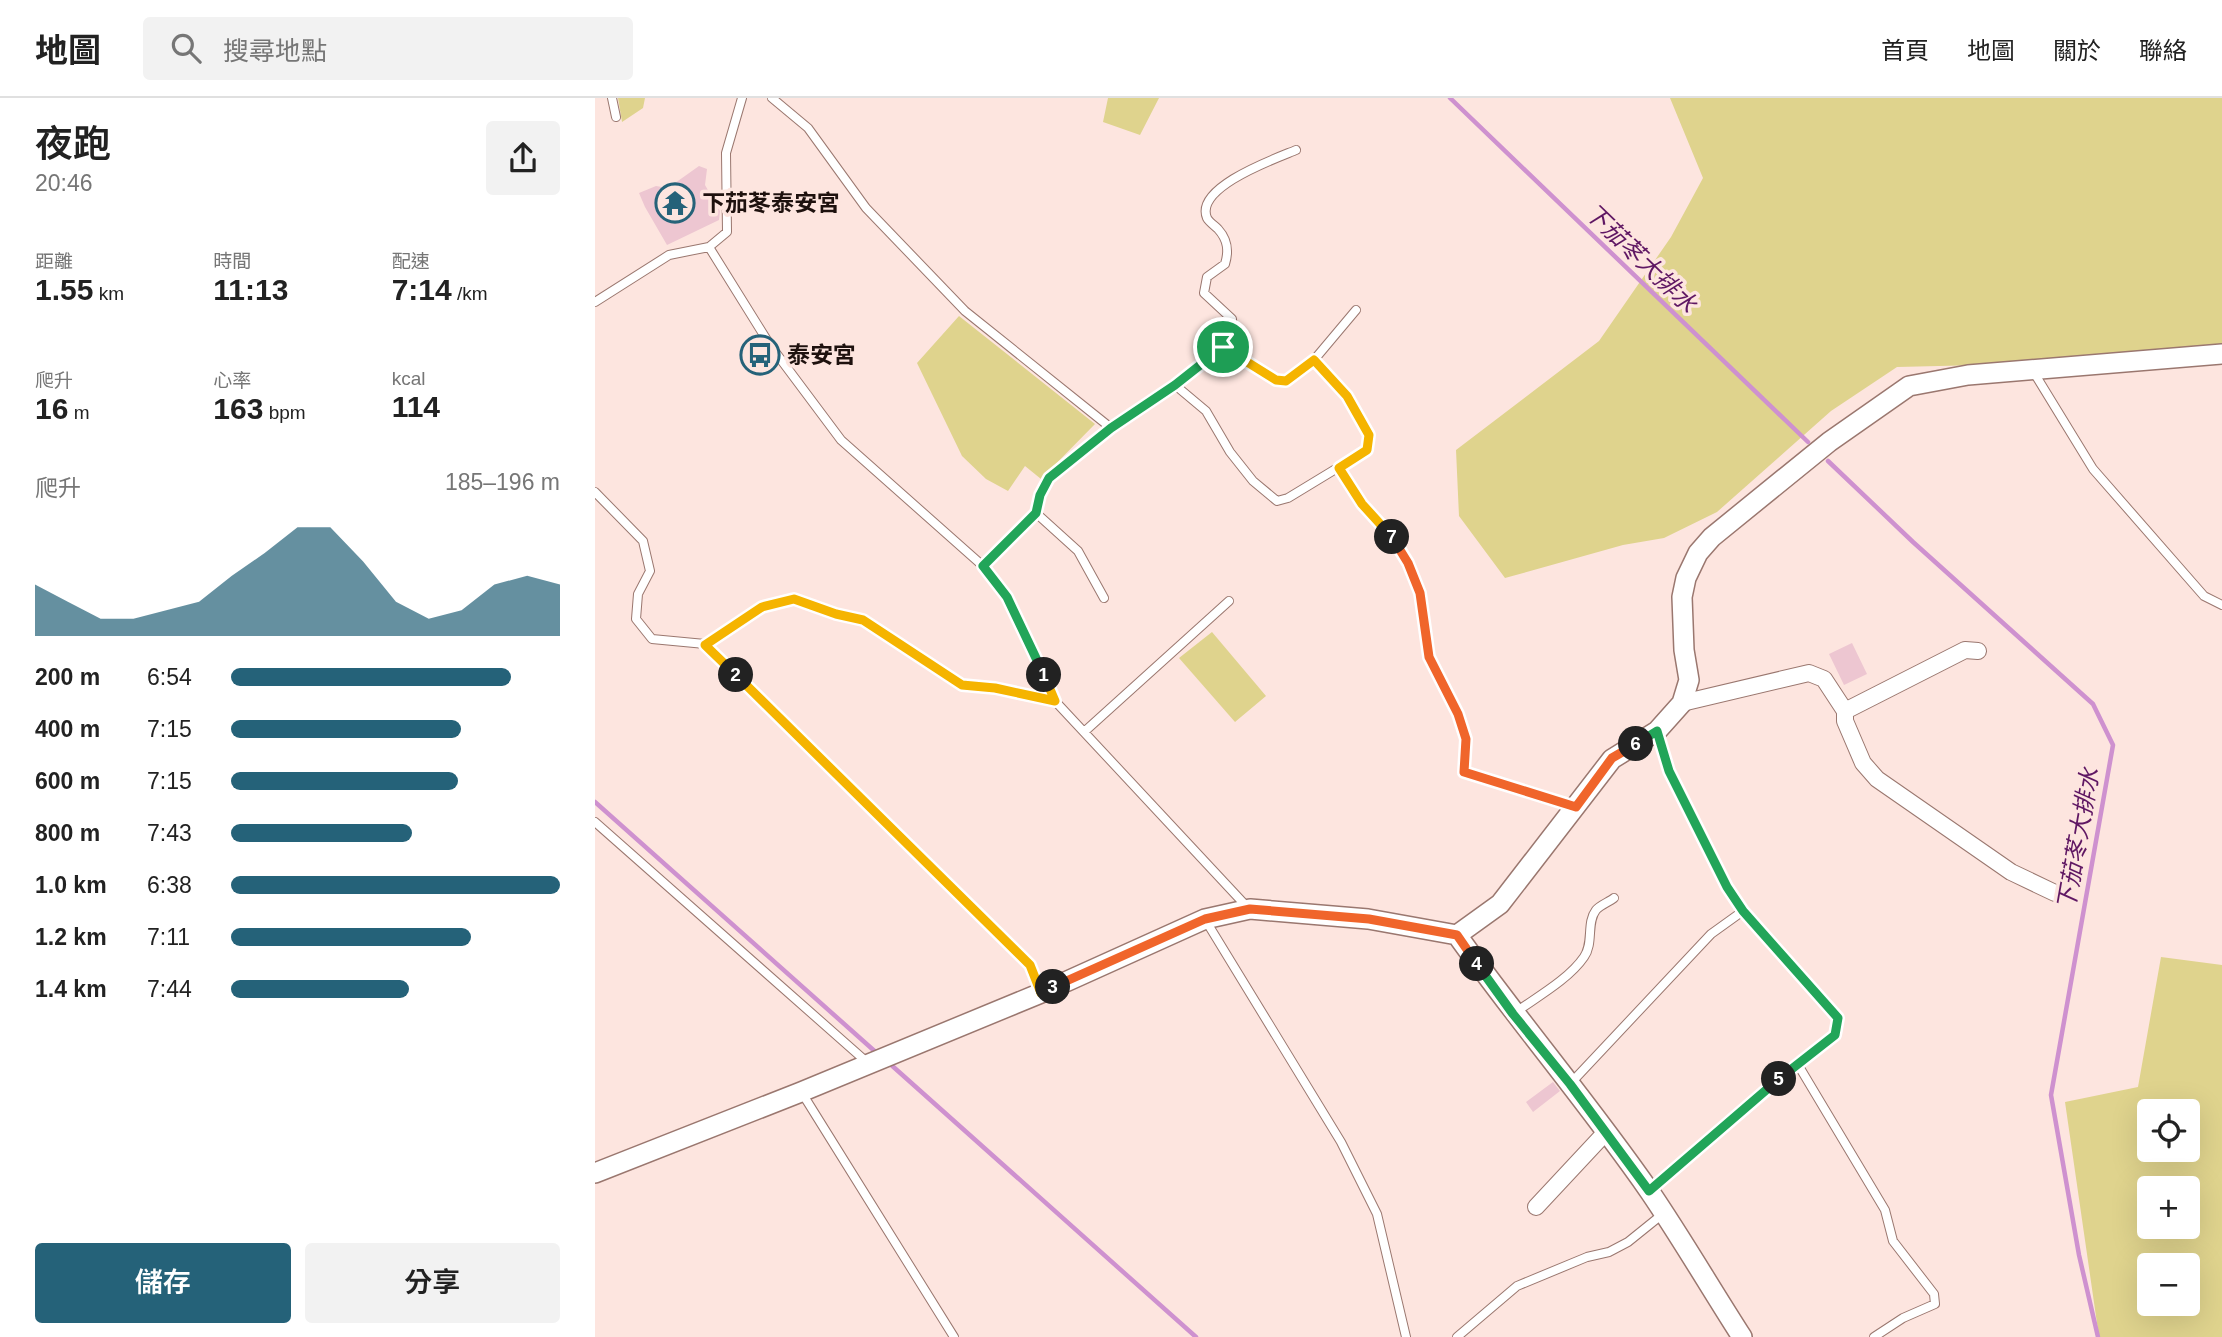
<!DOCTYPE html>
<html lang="zh-TW">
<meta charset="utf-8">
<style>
body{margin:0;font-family:Helvetica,"Noto Sans TC",sans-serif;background:#f2f2f2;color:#222;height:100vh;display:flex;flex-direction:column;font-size:26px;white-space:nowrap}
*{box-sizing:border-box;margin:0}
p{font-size:23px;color:#767676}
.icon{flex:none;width:38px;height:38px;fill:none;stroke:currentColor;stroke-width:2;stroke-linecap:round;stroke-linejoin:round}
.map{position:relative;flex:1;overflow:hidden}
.side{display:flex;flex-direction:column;background:#fff;width:595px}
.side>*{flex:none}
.buttons{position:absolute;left:1542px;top:1001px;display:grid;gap:14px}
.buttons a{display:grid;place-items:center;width:63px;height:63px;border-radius:7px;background:#fff;box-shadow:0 7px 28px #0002;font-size:35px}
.pin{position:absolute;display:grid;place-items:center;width:60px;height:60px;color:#fff;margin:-30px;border:4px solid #fff;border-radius:50%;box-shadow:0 2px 7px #0007}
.km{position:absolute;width:35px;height:35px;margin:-18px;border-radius:50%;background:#222;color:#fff;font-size:19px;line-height:35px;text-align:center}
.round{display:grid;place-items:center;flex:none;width:74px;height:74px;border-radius:7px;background:#f2f2f2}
.overview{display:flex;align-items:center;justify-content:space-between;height:119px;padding:0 35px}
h1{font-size:38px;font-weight:600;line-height:52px}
.stats{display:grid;grid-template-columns:repeat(3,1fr);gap:10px;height:119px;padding:7px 35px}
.stats div{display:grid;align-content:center}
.stats b{font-size:30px;font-weight:600}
.stats small{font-size:19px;font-weight:400}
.stats p{font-size:19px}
.chart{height:196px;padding:14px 35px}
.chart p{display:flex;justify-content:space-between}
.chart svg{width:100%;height:126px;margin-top:7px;fill:#256279;opacity:.7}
.primary-button{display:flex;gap:14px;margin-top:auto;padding:14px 35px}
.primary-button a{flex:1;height:80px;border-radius:7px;background:#256279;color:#fff;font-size:28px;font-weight:600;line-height:80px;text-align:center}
.primary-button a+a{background:#f2f2f2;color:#222}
ul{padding:0 35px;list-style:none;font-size:23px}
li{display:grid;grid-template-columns:112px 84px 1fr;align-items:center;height:52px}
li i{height:18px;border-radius:9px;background:#256279}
header{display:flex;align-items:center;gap:42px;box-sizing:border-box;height:98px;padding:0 35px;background:#fff;border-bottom:2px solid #e0e0e0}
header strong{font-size:33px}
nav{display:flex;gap:38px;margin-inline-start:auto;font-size:24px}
.search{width:490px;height:63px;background:#f2f2f2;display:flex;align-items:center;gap:18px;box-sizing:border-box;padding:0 24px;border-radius:7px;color:#767676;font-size:26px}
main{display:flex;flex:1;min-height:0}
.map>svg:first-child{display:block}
.green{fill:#dfd38d;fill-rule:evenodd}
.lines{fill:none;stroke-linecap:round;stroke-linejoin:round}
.stream{stroke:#ce91cf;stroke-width:4.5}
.building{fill:#edc6d1}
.service-casing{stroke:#9a776f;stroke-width:10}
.minor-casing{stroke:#9a776f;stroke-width:18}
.tertiary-casing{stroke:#9a776f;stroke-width:22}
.service{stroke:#fff;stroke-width:8}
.minor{stroke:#fff;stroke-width:16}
.tertiary{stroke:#fff;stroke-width:19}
.split-1-casing{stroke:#fff;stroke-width:14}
.split-2-casing{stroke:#fff;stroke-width:14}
.split-3-casing{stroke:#fff;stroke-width:14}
.split-4-casing{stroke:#fff;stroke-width:14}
.split-5-casing{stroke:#fff;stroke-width:14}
.split-6-casing{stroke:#fff;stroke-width:14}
.split-7-casing{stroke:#fff;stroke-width:14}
.split-8-casing{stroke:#fff;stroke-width:14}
.split-1{stroke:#22a559;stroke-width:9}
.split-2{stroke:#f5b400;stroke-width:9}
.split-3{stroke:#f5b400;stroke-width:9}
.split-4{stroke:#f0652b;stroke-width:9}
.split-5{stroke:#22a559;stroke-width:9}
.split-6{stroke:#22a559;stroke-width:9}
.split-7{stroke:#f0652b;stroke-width:9}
.split-8{stroke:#f5b400;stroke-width:9}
.labels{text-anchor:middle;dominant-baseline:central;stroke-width:7;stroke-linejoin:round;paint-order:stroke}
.poi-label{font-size:23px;font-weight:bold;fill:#1e110e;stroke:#fde5df;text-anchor:start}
.water-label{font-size:24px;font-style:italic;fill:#5f1763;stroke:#fde5df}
</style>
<header>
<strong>地圖</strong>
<div class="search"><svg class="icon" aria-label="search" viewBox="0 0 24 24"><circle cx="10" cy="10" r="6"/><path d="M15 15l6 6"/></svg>搜尋地點</div>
<nav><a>首頁</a><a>地圖</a><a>關於</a><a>聯絡</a></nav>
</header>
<main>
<section class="side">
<div class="overview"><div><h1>夜跑</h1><p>20:46</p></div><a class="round"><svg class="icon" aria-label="share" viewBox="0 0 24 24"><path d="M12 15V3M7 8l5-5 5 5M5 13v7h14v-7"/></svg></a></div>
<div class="stats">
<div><p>距離</p><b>1.55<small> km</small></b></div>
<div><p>時間</p><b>11:13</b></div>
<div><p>配速</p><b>7:14<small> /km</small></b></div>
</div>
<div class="stats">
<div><p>爬升</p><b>16<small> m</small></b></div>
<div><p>心率</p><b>163<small> bpm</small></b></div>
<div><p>kcal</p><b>114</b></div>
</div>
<div class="chart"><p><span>爬升</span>185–196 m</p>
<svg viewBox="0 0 160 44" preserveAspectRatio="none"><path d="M0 44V26L10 32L20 38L30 38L40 35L50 32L60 23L70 15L80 6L90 6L100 18L110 32L120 38L130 35L140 26L150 23L160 26V44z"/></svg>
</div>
<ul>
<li><b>200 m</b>6:54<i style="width:85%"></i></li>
<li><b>400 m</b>7:15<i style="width:70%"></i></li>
<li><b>600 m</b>7:15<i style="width:69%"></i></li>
<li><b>800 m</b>7:43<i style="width:55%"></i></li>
<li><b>1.0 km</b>6:38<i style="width:100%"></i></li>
<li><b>1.2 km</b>7:11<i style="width:73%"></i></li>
<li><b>1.4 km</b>7:44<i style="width:54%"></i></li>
</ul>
<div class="primary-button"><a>儲存</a><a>分享</a></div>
</section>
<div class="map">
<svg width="1627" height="1239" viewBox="0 0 1627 1239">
<rect width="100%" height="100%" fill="#fde5df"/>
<!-- green -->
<path class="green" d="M23 0H50L48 10 27 24Z
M513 0H564L545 37 508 24Z
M1075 0H1627V261L1302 269 1236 313 1122 414 1069 440 1028 447 910 480 864 418 861 352 1004 243 1076 139 1108 80Z
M364 218 500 326 446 381 430 368 413 393 391 381 367 358 322 265Z
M617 534 671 598 640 624 584 560Z
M1566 859 1627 867V1239H1504L1470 1004 1543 989ZM1554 1013H1592V1052H1554ZM1554 1090H1592V1129H1554ZM1554 1167H1592V1206H1554Z"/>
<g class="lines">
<!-- stream -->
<path class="stream" d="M855 0 1213 344
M1233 363 1318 444 1498 606 1518 647 1456 997 1484 1157 1503 1239
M0 704 284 957
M294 965 601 1239"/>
</g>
<!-- building -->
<path class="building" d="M104 68 112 71 110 87 125 113 124 122 72 147 50 109 44 95 61 88 73 90Z
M1257 545 1272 576 1249 587 1234 556Z
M958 984 965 993 938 1014 931 1004Z"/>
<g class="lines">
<!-- service casing -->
<g class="service-casing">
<path id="service" d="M17 0 21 19
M177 0 213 30 271 110 370 213 516 330
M114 149 175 247 246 342 388 468 412 499 460 603 654 811
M0 204 74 157 114 149 132 134 131 55 147 0
M628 249 681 282 691 283 719 262 761 212
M1438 273 1498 371 1609 498 1627 507
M580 287 611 313 635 354 658 383 682 403 693 400 772 352 774 337 752 298 719 262
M744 370 767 406 796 436 812 465 825 495 834 559 863 616 871 641 869 674 978 708
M0 394 48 443 55 473 43 496 41 521 57 541 110 546 435 867 446 895
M441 415 483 453 509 500
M388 468 441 415 445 397 454 380 516 330 616 260 638 238 637 221 609 195 612 179 630 166C634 153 633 142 623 131 620 128 614 124 612 120 599 89 682 60 701 52
M110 546 167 509 199 501 241 516 268 522 367 587 400 590 460 603
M489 634 634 503
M0 724 274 966
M611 823 746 1044 782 1116 811 1239
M921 914C942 899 974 881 989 859 999 845 991 825 1001 812 1005 807 1014 804 1019 800
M1202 965 1290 1112 1298 1143 1339 1196 1340 1206 1308 1220 1279 1239
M975 986 1116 836 1148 813
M207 995 359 1239
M1055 1092 1202 965 1240 937 1243 920 1148 813 1132 789 1074 673 1062 633
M862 1239 922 1188 992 1159 1014 1154 1033 1144 1069 1115"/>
</g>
<!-- minor casing -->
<g class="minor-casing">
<path id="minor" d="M1087 605 1214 575 1229 581 1250 613V623L1268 665 1282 681 1416 774 1460 795
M1250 613 1370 552 1383 553
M941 1109 1011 1034"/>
</g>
<!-- tertiary casing -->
<g class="tertiary-casing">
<path id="tertiary" d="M862 837 905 806 1017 661 1062 633 1087 605 1094 582 1089 552 1087 499 1091 480 1103 455 1117 439 1234 344 1314 288 1373 277 1627 256
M0 1075 206 994 446 895 610 821 655 811 773 821 862 837C924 924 994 1006 1055 1094 1087 1141 1116 1191 1147 1239"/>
</g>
<!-- service -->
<use href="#service" class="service"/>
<!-- minor -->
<use href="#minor" class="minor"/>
<!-- tertiary -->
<use href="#tertiary" class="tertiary"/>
</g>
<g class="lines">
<!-- split-1 casing -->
<g class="split-1-casing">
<path id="split-1" d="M449 577 412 499 388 468 441 415 445 397 454 380 516 330 580 287 628 249"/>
</g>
<!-- split-2 casing -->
<g class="split-2-casing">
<path id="split-2" d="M141 577 110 547 167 509 199 501 241 516 268 522 367 587 400 590 460 603 449 577"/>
</g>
<!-- split-3 casing -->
<g class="split-3-casing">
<path id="split-3" d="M141 577 435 867 446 895 458 889"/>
</g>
<!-- split-4 casing -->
<g class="split-4-casing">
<path id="split-4" d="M458 889 610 821 655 811 774 821 862 837 882 866"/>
</g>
<!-- split-5 casing -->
<g class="split-5-casing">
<path id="split-5" d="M882 866 918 916 975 986 1054 1093 1184 981"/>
</g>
<!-- split-6 casing -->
<g class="split-6-casing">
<path id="split-6" d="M1041 646 1062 633 1074 673 1132 789 1148 813 1243 920 1240 937 1184 981"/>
</g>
<!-- split-7 casing -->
<g class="split-7-casing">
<path id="split-7" d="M797 439 813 465 825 495 834 559 863 616 871 641 869 674 981 709 1017 660 1041 646"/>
</g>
<!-- split-8 casing -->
<g class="split-8-casing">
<path id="split-8" d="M628 249 681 282 691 283 719 262 752 298 774 337 772 352 744 370 767 406 797 439"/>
</g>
<!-- split-1 -->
<use href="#split-1" class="split-1"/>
<!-- split-2 -->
<use href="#split-2" class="split-2"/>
<!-- split-3 -->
<use href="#split-3" class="split-3"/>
<!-- split-4 -->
<use href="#split-4" class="split-4"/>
<!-- split-5 -->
<use href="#split-5" class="split-5"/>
<!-- split-6 -->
<use href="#split-6" class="split-6"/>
<!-- split-7 -->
<use href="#split-7" class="split-7"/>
<!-- split-8 -->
<use href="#split-8" class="split-8"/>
</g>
<!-- icons -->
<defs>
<g id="temple-ring" transform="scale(2.0125)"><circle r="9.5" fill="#fde5df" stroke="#256279" stroke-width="1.5"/><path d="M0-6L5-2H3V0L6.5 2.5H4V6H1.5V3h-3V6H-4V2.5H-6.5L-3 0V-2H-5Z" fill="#256279"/></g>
<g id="bus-ring" transform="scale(2.0125)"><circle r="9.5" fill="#fde5df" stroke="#256279" stroke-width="1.5"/><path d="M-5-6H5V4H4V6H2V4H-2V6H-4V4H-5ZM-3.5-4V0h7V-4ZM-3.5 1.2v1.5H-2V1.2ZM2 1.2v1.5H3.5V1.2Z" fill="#256279"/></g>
</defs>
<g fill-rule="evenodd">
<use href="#temple-ring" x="80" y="105"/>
<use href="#bus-ring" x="165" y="257"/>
</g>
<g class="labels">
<!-- poi labels -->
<g class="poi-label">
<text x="107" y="105">下茄苳泰安宮</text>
<text x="192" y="257">泰安宮</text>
</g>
<!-- water labels -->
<g class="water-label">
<text transform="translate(1046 160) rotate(44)">下茄苳大排水</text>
<text transform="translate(1483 741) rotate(-80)">下茄苳大排水</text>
</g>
</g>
</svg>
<div class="buttons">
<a><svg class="icon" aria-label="locate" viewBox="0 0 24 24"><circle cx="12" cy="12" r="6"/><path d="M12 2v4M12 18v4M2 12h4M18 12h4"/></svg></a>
<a>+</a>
<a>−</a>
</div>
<div class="pin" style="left:628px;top:249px;background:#1e9e55"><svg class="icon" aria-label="arrive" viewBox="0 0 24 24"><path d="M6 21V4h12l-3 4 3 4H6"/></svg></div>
<b class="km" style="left:449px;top:577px">1</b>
<b class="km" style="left:141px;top:577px">2</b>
<b class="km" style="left:458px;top:889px">3</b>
<b class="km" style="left:882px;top:866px">4</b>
<b class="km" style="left:1184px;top:981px">5</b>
<b class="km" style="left:1041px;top:646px">6</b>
<b class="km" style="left:797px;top:439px">7</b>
</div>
</main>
